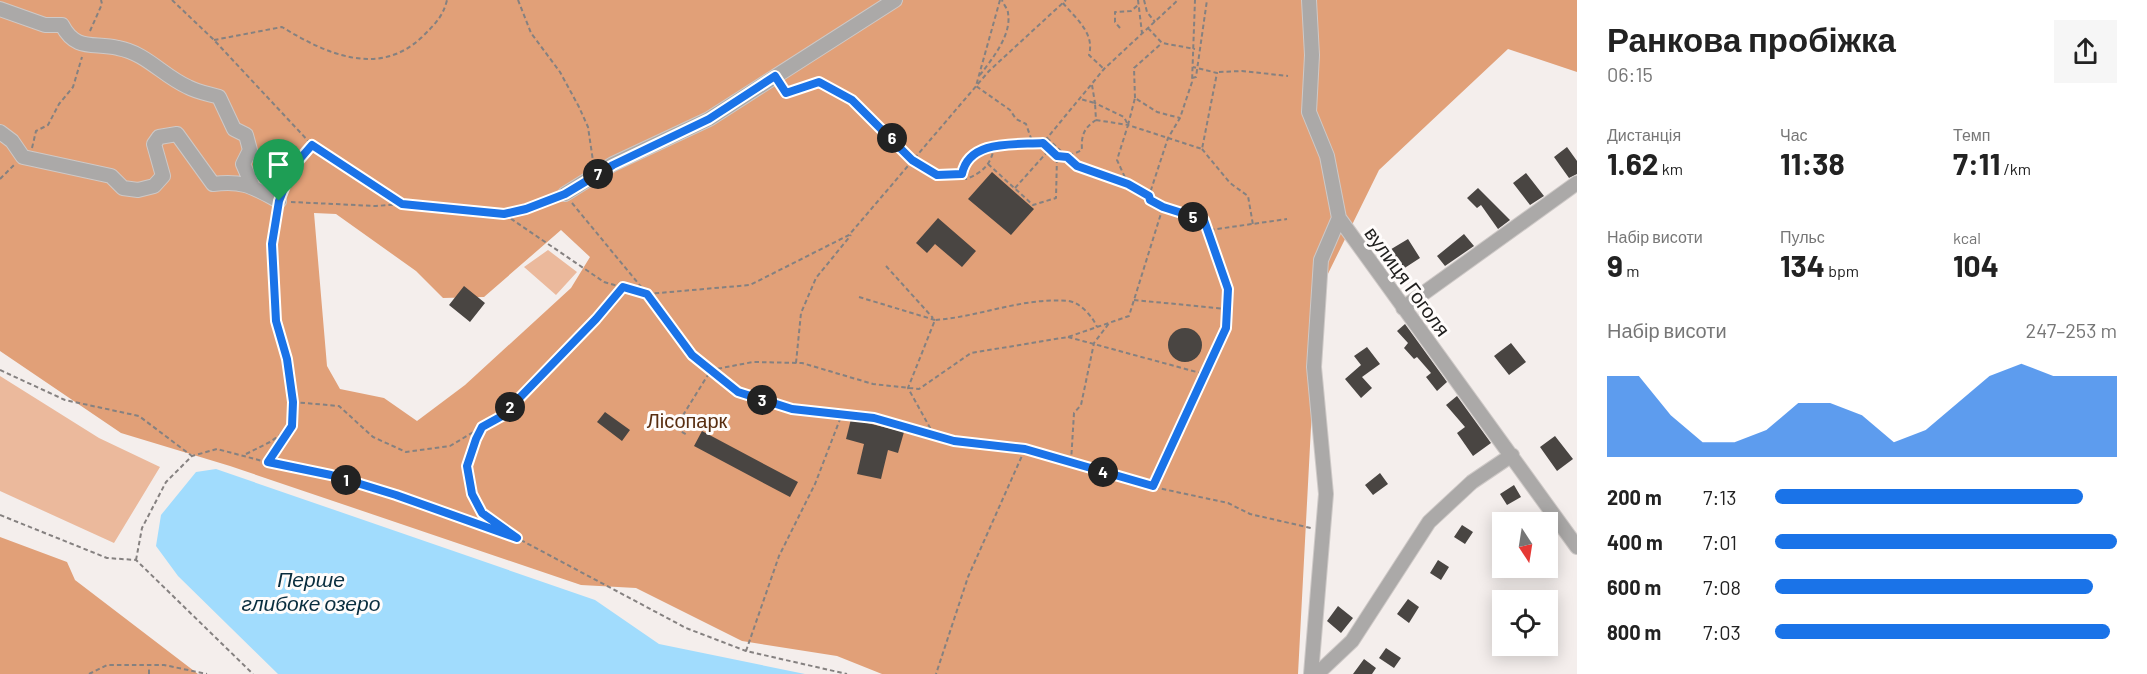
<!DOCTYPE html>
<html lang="uk">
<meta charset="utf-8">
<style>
body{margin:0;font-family:Barlow,sans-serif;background:#f6f6f6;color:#222;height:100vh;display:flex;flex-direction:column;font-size:22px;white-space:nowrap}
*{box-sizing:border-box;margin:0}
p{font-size:20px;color:#767676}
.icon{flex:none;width:33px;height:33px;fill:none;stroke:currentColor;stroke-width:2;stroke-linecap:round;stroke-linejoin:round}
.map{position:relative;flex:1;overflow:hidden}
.side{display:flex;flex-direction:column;background:#fff;width:570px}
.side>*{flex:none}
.needle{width:39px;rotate:168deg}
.buttons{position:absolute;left:1492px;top:512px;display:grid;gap:12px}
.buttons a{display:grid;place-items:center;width:66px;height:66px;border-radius:0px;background:#fff;box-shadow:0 3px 15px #0003;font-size:30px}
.pin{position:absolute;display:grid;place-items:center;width:51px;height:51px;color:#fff;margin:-62px -26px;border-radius:50% 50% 50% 0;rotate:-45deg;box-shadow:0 0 6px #0007}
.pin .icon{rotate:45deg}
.km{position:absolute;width:30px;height:30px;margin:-15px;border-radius:50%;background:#222;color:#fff;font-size:16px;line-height:30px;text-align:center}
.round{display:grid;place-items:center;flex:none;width:63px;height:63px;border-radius:0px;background:#f6f6f6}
.head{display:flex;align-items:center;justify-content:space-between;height:102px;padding:0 30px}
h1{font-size:33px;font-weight:700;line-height:45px}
.stats{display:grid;grid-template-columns:repeat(3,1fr);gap:9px;height:102px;padding:6px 30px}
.stats div{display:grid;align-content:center}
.stats b{font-size:30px;font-weight:700}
.stats small{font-size:16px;font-weight:400}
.stats p{font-size:16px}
.chart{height:168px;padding:12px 30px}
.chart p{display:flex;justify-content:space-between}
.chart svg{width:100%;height:108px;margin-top:6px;fill:#1a73e8;opacity:.7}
ul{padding:0 30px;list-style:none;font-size:20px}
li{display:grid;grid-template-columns:96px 72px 1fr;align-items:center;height:45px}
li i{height:15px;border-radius:8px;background:#1a73e8}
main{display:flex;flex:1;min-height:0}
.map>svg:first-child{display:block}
.green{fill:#ebb99c}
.forest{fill:#e1a078;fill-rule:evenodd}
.water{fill:#a1dcfd}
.building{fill:#494542}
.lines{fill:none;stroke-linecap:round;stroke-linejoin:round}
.street-casing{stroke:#cec9c7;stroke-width:16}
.path{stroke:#858180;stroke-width:2;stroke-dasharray:4.5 3;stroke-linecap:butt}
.street{stroke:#aba9a8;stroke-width:14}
.route-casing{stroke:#fff;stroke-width:12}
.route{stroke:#1a73e8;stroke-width:8}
.labels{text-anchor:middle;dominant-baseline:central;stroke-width:6;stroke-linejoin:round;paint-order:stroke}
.street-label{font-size:20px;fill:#1f1e1d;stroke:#fffcfb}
.park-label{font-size:20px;fill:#592e11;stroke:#fffcfb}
.water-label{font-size:21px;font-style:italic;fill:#092d3e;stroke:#fffcfb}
</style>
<main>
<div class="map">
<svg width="1577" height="674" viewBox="0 0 1577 674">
<rect width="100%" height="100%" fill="#f4eeec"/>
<!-- green -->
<path class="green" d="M548 250 577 272 556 295 524 267Z
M0 376 99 438 160 467 114 543 0 491Z"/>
<!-- forest -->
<path class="forest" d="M0 0H1577V72L1508 49 1379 170 1318 294 1298 674H882L837 656 742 641 636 588 581 585 230 466 121 433 0 351ZM314 213 336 214 416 271 443 298 484 297 561 230 590 257 571 288 465 385 417 421 384 398 340 389 327 366Z
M0 537 67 562 75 580 198 674H0Z"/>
<!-- water -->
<path class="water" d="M216 469 595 600 659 644 805 674H278L178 576 156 546 161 515 196 472Z"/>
<!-- building -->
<path class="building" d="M1567 147 1577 161V174L1569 178 1554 157Z
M992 172 1034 209 1011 235 968 199Z
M1526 173 1544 196 1530 205 1513 183Z
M1478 188 1510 220 1498 229 1481 205 1477 208 1467 198Z
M938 218 976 251 962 267 935 244 927 253 916 243Z
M1464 234 1474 246 1445 266 1437 256Z
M1408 239 1420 258 1400 271 1388 251Z
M464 286 485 303 470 322 449 305Z
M1405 324 1447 382 1437 391 1426 377 1431 373 1417 357 1414 359 1404 348 1408 343 1397 331Z
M1168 345a17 17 0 1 1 34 0a17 17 0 1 1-34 0Z
M1511 343 1526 362 1509 375 1494 356Z
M1367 347 1380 364 1362 377 1372 388 1361 398 1345 379 1361 365 1354 356Z
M1457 396 1491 443 1473 456 1457 433 1465 427 1446 405Z
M605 412 630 430 622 441 597 422Z
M851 419 904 432 898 453 888 450 881 479 857 474 864 444 846 439Z
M702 431 798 482 790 497 694 446Z
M1555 436 1573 459 1557 471 1540 447Z
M1380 473 1388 484 1373 495 1365 485Z
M1514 485 1521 497 1507 505 1500 494Z
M1462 525 1473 532 1465 544 1454 537Z
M1438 560 1449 567 1441 580 1430 573Z
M1408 599 1419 607 1409 623 1397 614Z
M1338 606 1353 618 1341 633 1327 621Z
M1386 648 1401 658 1394 668 1379 658Z
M1364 659 1376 668 1372 674H1353Z"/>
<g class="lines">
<!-- street casing -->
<g class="street-casing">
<path id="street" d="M1309 0 1312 55 1309 112 1327 156 1339 218 1577 547
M0 9 45 25H62C76 52 94 42 118 48 146 53 163 76 188 87 197 92 209 94 219 97L234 129 246 135 250 150 243 164 253 187
M0 132 12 141 23 157 111 176 123 188 138 190 154 186 163 176 154 144 159 137 177 134 213 184C243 180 253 187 279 201
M565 194 613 164 709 119 895 0
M1403 308 1577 183
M1311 674 1326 494 1314 367 1321 260 1339 218
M1317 674 1352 641 1429 522 1472 482 1512 455"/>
</g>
<!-- path -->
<path class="path" d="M172 0 214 40 312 145 402 204 504 214 604 282 647 294 750 285 849 235 989 71 1066 0
M518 0 531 33 560 72 579 107 588 127 593 161
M1000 0 976 86 1010 110 1016 119 1026 124 1033 144
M1138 0 1142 33
M1144 0 1147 12 1155 22
M1063 3C1076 19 1095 33 1089 55L1104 69
M1120 28 1115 22V12L1131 11 1138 5
M1148 28 1162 43 1195 49
M90 31 102 4 101 0
M214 40 282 27C326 54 379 78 422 37 434 25 443 17 447 0
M1219 72 1242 71 1288 76
M980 75C992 59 1012 35 1008 13 1008 9 1003 4 1002 0
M1192 78 1196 77 1207 0
M1092 85 1095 103 1124 117 1128 125
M781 86 786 93 819 82 852 100 912 160 937 175 962 174
M1135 98 1134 68 1162 43
M1096 120 1128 125
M1128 125 1135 98 1157 112 1180 118
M1047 138 1077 166 1128 184 1149 196
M1043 143C1057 157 1064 159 1082 150 1081 135 1084 128 1096 120L1095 103 1080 99
M994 146C992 164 982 173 966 179L962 174C965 158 978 148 994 146L1043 143 1104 69 1178 0
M32 148 36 131 48 125 59 104 73 87 82 57
M1202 149 1230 183 1248 196 1253 225
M988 164 1033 205 1056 198 1057 156
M0 179 15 164
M1128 184 1117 160 1128 125 1202 149 1217 73 1193 67
M1015 188 1049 150
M283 190 292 168 312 145
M291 202 376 206 402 204
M572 203 647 294 692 355 739 392 792 409 874 418 954 441 1025 449 968 577 936 674
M504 214 553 199
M1210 230 1287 219
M886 266 933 318
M859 297 935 320
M1134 300 1227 309
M1068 337 1204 374
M796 363 801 313 816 278 851 235
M0 370 65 400 139 416 192 456
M293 402 339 406 373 437 406 452 450 446 502 415 596 319 623 287
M650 412 687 435
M675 428 711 370 753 362 802 363 873 384 919 389 971 353 1068 337 1129 316 1163 207 1150 200 1149 196 1168 138 1180 118 1192 82 1195 0
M481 429C467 455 462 487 482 512 489 521 503 528 512 534
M934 435 908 388 935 320C979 317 1023 297 1068 301 1080 302 1093 317 1097 327
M1025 449 1158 488 1228 503 1250 514 1311 528
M246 454 270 442 290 428
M269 461C276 451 287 439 292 427 303 399 279 347 276 319 272 283 271 248 277 213
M1071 462 1074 413 1081 405 1094 343 1110 322
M1153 486 1225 328 1229 289 1205 220 1163 207
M0 515 107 558 136 560 253 674
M136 560 142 528 166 482 192 456 217 449 293 469 331 475 476 522 517 538 686 628 746 651 847 674
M746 651 779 556 815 484 842 414
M89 674 107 665H164L207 674
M149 674V669"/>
<!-- street -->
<use href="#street" class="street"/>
</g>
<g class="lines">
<!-- route casing -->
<g class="route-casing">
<path id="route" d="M775 76 786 93 819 82 852 100 912 160 937 175 962 174C969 139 1015 145 1043 143L1057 156 1067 157 1077 166 1128 184 1149 196 1150 200 1163 207 1204 220 1228 289 1226 328 1153 486 1025 449 954 441 874 418 792 409 738 392 692 355 647 294 623 287 596 319 502 416 482 427 476 439 467 466 472 494 482 513 517 538 396 495 331 475 268 462 292 426 293 402 287 359 276 321 272 244 279 201 292 168 312 145 402 204 504 214 526 209 565 194 613 165 709 119Z"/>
</g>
<!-- route -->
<use href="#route" class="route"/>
</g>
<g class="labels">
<!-- street labels -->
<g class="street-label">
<text transform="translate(1408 281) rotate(54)">вулиця Гоголя</text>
</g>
<!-- park labels -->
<g class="park-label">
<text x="687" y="420">Лісопарк</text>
</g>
<!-- water labels -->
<g class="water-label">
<text x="311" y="578">Перше<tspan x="311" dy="24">глибоке озеро</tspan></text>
</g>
</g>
</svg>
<div class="buttons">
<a><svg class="needle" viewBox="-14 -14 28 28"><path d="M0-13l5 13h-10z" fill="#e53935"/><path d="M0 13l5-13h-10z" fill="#767676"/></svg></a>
<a><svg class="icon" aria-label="locate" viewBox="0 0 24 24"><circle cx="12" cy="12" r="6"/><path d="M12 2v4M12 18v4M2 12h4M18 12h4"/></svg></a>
</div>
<div class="pin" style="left:279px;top:201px;background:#1e9e55"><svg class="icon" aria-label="arrive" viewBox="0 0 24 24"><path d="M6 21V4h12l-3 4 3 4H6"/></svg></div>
<b class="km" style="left:346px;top:480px">1</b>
<b class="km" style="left:510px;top:407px">2</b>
<b class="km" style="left:762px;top:400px">3</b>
<b class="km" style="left:1103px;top:472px">4</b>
<b class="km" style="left:1193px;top:217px">5</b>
<b class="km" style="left:892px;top:138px">6</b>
<b class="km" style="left:598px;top:174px">7</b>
</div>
<section class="side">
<div class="head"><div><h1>Ранкова пробіжка</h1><p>06:15</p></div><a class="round"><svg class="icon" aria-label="share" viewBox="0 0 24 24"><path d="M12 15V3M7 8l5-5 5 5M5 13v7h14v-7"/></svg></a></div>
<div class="stats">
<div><p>Дистанція</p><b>1.62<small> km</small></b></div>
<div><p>Час</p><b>11:38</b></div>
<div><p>Темп</p><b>7:11<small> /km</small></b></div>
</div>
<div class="stats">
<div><p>Набір висоти</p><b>9<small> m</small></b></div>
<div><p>Пульс</p><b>134<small> bpm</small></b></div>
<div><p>kcal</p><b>104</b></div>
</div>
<div class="chart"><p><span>Набір висоти</span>247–253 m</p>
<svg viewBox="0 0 160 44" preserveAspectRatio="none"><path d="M0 44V11L10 11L20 27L30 38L40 38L50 33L60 22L70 22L80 27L90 38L100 33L110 22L120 11L130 6L140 11L150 11L160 11V44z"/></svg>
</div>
<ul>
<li><b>200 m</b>7:13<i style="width:90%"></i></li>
<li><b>400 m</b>7:01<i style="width:100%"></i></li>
<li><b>600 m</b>7:08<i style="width:93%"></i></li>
<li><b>800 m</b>7:03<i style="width:98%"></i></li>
</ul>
</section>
</main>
